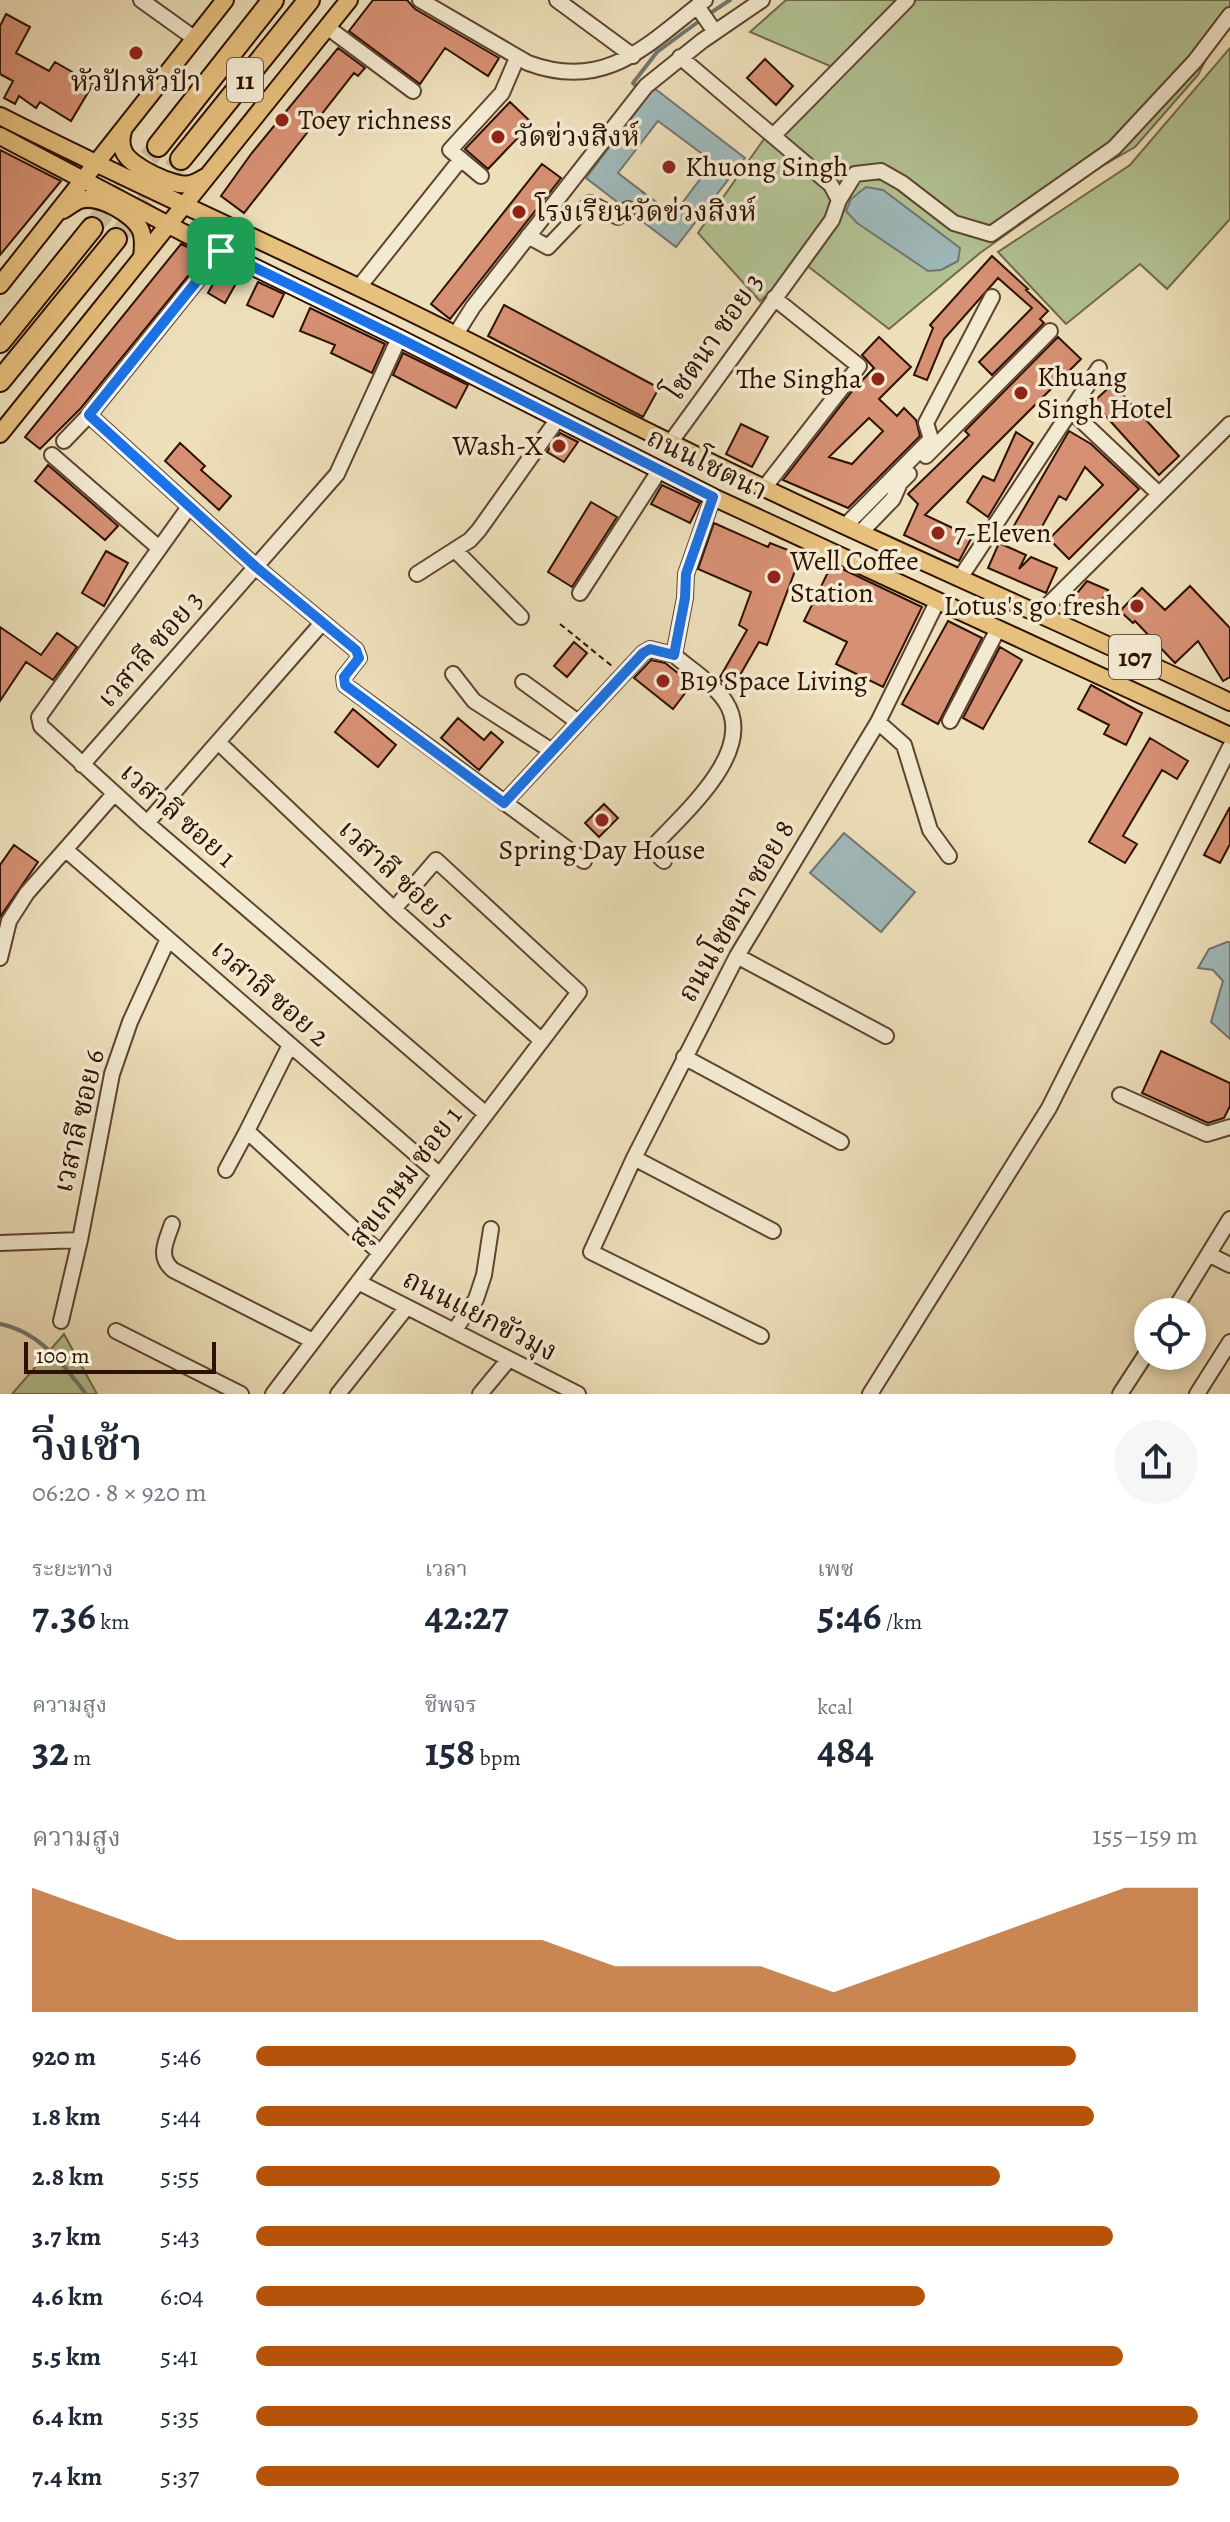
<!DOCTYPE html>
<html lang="th">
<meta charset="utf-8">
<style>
body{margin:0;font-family:Alegreya,"Noto Serif Thai",serif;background:#f6f6f7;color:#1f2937;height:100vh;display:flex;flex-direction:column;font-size:30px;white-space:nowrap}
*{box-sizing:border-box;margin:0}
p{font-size:26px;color:#747a83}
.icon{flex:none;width:44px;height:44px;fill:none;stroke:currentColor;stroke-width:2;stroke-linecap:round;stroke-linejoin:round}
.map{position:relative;height:1394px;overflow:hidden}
.side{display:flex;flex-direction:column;background:#fff;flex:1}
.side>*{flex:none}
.tools{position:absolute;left:1134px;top:1298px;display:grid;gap:16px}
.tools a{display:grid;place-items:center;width:72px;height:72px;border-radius:50%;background:#fff;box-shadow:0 4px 12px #0003;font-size:40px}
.scale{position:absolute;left:24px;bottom:20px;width:192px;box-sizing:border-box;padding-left:8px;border:4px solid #2f1101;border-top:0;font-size:22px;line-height:28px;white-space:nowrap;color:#2f1101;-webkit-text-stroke:6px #f3ead2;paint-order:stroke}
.pin{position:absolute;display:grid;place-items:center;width:68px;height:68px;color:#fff;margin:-34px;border-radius:16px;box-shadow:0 4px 12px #0006}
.round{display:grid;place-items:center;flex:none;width:84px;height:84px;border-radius:42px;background:#f6f6f7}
.head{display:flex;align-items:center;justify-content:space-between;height:136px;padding:0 32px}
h1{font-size:44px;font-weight:600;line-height:60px}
.stats{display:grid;grid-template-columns:repeat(3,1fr);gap:12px;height:136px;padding:8px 32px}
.stats div{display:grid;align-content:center}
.stats b{font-size:40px;font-weight:600}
.stats small{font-size:22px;font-weight:400}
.stats p{font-size:22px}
.chart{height:224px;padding:16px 32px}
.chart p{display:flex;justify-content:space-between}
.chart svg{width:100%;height:144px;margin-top:8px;fill:#b45309;opacity:.7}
ul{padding:0 32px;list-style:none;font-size:26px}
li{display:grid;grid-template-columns:128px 96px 1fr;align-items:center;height:60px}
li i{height:20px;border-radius:10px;background:#b45309}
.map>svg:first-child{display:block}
.green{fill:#b3c394;stroke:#716a4a;stroke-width:2}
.water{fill:#9fb9bb;stroke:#727671;stroke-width:2;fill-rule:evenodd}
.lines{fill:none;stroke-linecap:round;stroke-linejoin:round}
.stream{stroke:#727671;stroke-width:4}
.building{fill:#d69073;stroke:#2f1101;stroke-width:2;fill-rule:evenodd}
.highway-tunnel{stroke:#d0c09e;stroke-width:20;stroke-dasharray:20 10;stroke-linecap:butt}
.minor-casing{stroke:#5e442f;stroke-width:18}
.major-casing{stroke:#2f1101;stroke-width:20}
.highway-casing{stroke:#2f1101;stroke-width:24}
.path{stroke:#2f1101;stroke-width:2;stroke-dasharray:6 4;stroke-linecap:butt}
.minor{stroke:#f3ead2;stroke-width:14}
.major{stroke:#e6c07d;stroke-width:16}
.highway{stroke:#e6c07d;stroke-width:20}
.route-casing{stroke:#fff;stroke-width:16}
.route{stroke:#1a73e8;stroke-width:10}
.poi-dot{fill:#8f2418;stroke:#f3ead2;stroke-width:3}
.labels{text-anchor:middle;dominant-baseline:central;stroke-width:7;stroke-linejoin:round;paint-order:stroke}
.shield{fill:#f3ead2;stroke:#6a5240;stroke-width:2}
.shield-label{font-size:26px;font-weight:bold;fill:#2f1101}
.poi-label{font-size:28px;fill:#2f1101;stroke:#f3ead2;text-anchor:start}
.street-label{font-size:28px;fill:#2f1101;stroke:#f3ead2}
</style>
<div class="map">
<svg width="1230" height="1394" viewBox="0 0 1230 1394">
<rect width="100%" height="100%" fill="#eddfba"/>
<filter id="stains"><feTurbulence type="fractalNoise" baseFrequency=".0025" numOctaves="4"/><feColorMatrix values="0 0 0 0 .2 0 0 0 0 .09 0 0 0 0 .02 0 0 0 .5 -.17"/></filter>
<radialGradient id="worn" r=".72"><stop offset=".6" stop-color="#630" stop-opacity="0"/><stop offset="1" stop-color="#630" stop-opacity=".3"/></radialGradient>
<!-- green -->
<path class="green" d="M786 0H1230V23L1213 46 1198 75 1135 147 1097 169 980 253 889 329 805 264 760 301 698 233 771 129 835 68 750 32Z
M1230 48V219L1167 289 1140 264 1066 324 998 252 1130 165Z
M64 1334 97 1394H12Z"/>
<!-- water -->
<path class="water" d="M654 88 745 158 676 247 586 178ZM658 121 713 162 673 215 618 173Z
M866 187 883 190 960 248 958 261 941 270 928 271 857 223 846 211 851 199Z
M844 833 915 892 881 932 810 873Z
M1227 942H1230V1039L1211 1022 1223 981 1213 970 1198 968 1209 949Z"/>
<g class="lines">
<!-- stream -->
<path class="stream" d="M709 14 730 0
M639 89 633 83 657 52 702 19
M0 1324C40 1332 62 1363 86 1394"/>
</g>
<!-- building -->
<path class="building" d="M373 0H407L415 9 499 58 488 76 445 48 420 84 349 31Z
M6 14 30 27 16 53 49 71 55 62 93 84 71 121 40 102 36 108 19 96 15 104 4 98 13 81 0 74V26Z
M338 48 365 68 358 76 354 73 244 213 221 196 251 154Z
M765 59 793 86 776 105 747 78Z
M510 102 532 123 488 169 465 149Z
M0 150 61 181 0 255Z
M542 164 561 178 450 319 431 304Z
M181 244 205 255 81 408 40 449 25 437Z
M992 256 1028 289 1026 290 1048 311 1040 319 1044 323 992 375 979 362 1032 308 998 278 944 339 927 380 914 375 933 328 930 325Z
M222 268 239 278 225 303 208 293Z
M258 282 284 294 273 317 247 305Z
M504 305 659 388 643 417 488 336Z
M310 308 385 344 372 373 331 353 335 345 300 331Z
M879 337 911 367 879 399 897 416 904 408 916 420 920 436 848 508 783 480 853 390 874 368 862 355ZM869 418 883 431 852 464 829 457Z
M1058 337 1081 359 925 515 972 537 959 561 904 535 918 504 908 494 969 435 965 431Z
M403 353 468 385 456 408 393 375Z
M1113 384 1179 456 1159 475 1093 402Z
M741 424 768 437 752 467 726 454Z
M1069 431 1091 444 1139 489 1069 559 1049 539 1103 485 1085 467 1066 500 1059 496 1034 541 1012 529Z
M1016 432 1033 443 988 517 967 502 983 476 994 481Z
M560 433 578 442 564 462 547 452Z
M180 443 205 466 201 470 231 496 219 510 165 461Z
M48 465 118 526 105 540 35 481Z
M662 485 700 503 690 523 651 504Z
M591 502 617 517 572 587 548 572Z
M714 523 768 547 770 543 801 555 767 645 759 642 732 689 719 679 747 630 739 625 751 592 698 569Z
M999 543 1026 555 1019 569 1031 557 1057 568 1046 593 988 568Z
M106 551 128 563 104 606 82 593Z
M832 564 922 607 883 687 836 664 847 642 804 621Z
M1087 581 1108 590 1094 612 1073 598Z
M1190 586 1230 628V677L1223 681 1198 641 1175 663 1135 621 1133 623 1120 611 1142 588 1165 610Z
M948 621 982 638 938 724 902 704Z
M0 627 41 655 57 633 77 647 53 680 26 662 0 701Z
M574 642 587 653 567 677 554 666Z
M1000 647 1022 660 983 729 963 718Z
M651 660 665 663 692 684 673 709 634 678Z
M1091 685 1142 713 1126 745 1104 734 1109 725 1078 709Z
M353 709 396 745 378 767 335 732Z
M458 718 484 740 491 732 503 742 479 770 441 738Z
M1150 738 1188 761 1177 779 1162 770 1123 836 1137 844 1125 863 1089 842Z
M604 804 618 818 599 837 585 823Z
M1230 807V844L1220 863 1204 855Z
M14 845 38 862 0 917V865Z
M1161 1051 1230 1083V1106L1224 1118 1208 1123 1142 1093Z"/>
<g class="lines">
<!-- highway-tunnel -->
<path class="highway-tunnel" d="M92 228 158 146
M116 239 181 159"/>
<!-- minor casing -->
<g class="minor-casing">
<path id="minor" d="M141 0 194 38
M420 0 528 63C606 92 647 45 705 0
M557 0 633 56
M697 6 715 32
M327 27 413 91
M773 136 907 0
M481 176 450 150 502 93 517 58
M839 200 855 174 881 171 902 183 954 223 991 234 1114 148 1195 61 1230 15
M528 236 548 247 590 203 618 217 628 209
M221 251 89 415 256 567 356 650 359 658 344 677 345 685 584 861
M359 287 461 159
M456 334 473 307 646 86 702 41 762 0
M1070 410 1159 494
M64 441 89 415
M670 443 832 220 839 200 831 185 680 57
M52 455 159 548
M926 456 1050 331
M764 488 859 366 774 298
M189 507 39 717 41 726 147 823 486 1114
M845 526 931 439 926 423 992 297
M860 533 893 499 900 483 909 474
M455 550 521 617
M417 574 470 540 479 530 557 420
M960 578 1099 368
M580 593 659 471
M1040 613 1230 424
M453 674 474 701 552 751
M523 682 578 722
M950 721 998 629
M878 722 904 745 930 830 949 856
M218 742 394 909 542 1041
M82 765 337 474 399 338
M504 803 643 653 650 649 674 655 685 598 686 574 713 497
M147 823 322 623
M66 850 440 1175
M664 861 651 849C681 815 759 751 725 701 713 683 690 669 674 655
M737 956 886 1036
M0 958 9 921 27 893 114 794
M290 1045 247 1131 380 1253
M684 1057 841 1142
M1120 1095 1207 1134 1230 1127
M634 1158 773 1231
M226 1170 247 1131
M172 1224C166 1242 157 1256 173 1270L313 1341
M0 1243 80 1240
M1210 1255 1230 1265
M358 1282 578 1394
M1173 1312 1230 1219
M61 1321 80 1240 112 1074 130 1022 168 939
M116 1331 241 1394
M454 1331 476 1299 484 1275 491 1229
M761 1336 591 1252 634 1158 737 956 878 722 937 602
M273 1394 579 992 436 860 394 909
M338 1394 407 1307
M480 1394 509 1359
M870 1394 1049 1108 1230 747
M1120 1394 1148 1351
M1197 1394 1230 1342"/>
</g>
<!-- major casing -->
<g class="major-casing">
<path id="major" d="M0 116C118 176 239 230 358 287 464 337 566 392 671 443 855 534 1044 614 1230 702
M124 128C121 136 120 144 124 152 130 166 175 188 190 184 196 183 202 179 207 176
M0 136 184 233 399 338 713 497 1230 736
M63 210C69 207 74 202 80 200 98 194 134 214 141 231 144 239 143 249 142 257
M0 285 225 0
M0 434 349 0"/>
</g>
<!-- highway casing -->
<g class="highway-casing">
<path id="highway" d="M158 146 273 0
M181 159 309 0
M0 342 92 228
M0 381 116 239"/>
</g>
<!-- path -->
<path class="path" d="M636 200 643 192
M560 624 612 666"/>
<!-- minor -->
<use href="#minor" class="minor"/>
<!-- major -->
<use href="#major" class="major"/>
<!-- highway -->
<use href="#highway" class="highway"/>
</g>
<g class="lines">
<!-- route casing -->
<g class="route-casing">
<path id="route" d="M221 251 399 338 713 497 686 574 685 598 674 655 650 649 643 653 504 803 345 685 344 677 359 658 356 650 256 567 89 415Z"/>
</g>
<!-- route -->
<use href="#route" class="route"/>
</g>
<!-- markers -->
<g class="poi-dot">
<circle cx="136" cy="53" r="8"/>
<circle cx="282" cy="120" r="8"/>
<circle cx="498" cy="137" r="8"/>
<circle cx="669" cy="167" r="8"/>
<circle cx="519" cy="212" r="8"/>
<circle cx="878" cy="379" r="8"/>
<circle cx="1021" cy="393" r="8"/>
<circle cx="559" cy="446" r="8"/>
<circle cx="938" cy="533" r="8"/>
<circle cx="774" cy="577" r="8"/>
<circle cx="1137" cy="606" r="8"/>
<circle cx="663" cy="681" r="8"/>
<circle cx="602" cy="820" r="8"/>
</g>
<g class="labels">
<!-- shield labels -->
<g class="shield">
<rect x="227" y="58" width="36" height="44" rx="6"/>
<rect x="1109" y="635" width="52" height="44" rx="6"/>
</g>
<g class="shield-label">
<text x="245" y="80">11</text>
<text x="1135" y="657">107</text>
</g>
<!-- poi labels -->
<g class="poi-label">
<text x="136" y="82" text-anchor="middle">หัวปักหัวปำ</text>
<text x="298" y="120">Toey richness</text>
<text x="514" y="137">วัดข่วงสิงห์</text>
<text x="685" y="167">Khuong Singh</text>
<text x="535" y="212">โรงเรียนวัดข่วงสิงห์</text>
<text x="1037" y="377">Khuang<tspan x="1037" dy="32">Singh Hotel</tspan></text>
<text x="862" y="379" text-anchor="end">The Singha</text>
<text x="543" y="446" text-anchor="end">Wash-X</text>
<text x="954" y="533">7-Eleven</text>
<text x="790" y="561">Well Coffee<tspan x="790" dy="32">Station</tspan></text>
<text x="1121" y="606" text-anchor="end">Lotus's go fresh</text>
<text x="679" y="681">B19 Space Living</text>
<text x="602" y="850" text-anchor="middle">Spring Day House</text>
</g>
<!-- street labels -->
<g class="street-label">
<text transform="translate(714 337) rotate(-55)">โชตนา ซอย 3</text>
<text transform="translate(707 464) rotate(26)">ถนนโชตนา</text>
<text transform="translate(150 649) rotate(-49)">เวสาลี ซอย 3</text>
<text transform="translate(178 815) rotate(41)">เวสาลี ซอย 1</text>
<text transform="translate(396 874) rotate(43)">เวสาลี ซอย 5</text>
<text transform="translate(736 911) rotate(-60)">ถนนโชตนา ซอย 8</text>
<text transform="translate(270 993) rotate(41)">เวสาลี ซอย 2</text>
<text transform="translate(79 1121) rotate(-77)">เวสาลี ซอย 6</text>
<text transform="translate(405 1177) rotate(-53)">สุขเกษม ซอย 1</text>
<text transform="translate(480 1315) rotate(27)">ถนนแยกขัวมุง</text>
</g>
</g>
<rect width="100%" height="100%" filter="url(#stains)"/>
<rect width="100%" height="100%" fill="url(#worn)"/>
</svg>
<div class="tools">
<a><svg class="icon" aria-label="locate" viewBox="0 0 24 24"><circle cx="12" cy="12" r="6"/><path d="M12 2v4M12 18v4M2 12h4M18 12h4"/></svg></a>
</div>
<div class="scale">100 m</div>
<div class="pin" style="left:221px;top:251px;background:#1e9e55"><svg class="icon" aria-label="arrive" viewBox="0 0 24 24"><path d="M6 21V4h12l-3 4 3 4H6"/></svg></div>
</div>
<section class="side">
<div class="head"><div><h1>วิ่งเช้า</h1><p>06:20 · 8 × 920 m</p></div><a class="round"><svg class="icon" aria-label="share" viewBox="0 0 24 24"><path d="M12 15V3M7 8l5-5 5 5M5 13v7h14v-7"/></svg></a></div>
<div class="stats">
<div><p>ระยะทาง</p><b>7.36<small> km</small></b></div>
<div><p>เวลา</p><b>42:27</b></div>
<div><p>เพซ</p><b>5:46<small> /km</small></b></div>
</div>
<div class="stats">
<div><p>ความสูง</p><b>32<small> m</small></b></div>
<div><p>ชีพจร</p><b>158<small> bpm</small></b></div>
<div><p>kcal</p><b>484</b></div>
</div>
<div class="chart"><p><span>ความสูง</span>155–159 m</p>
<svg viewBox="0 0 160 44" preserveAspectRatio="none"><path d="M0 44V6L10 14L20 22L30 22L40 22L50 22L60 22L70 22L80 30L90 30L100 30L110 38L120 30L130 22L140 14L150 6L160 6V44z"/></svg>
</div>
<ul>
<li><b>920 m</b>5:46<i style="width:87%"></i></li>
<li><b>1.8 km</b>5:44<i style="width:89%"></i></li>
<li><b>2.8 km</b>5:55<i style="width:79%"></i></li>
<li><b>3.7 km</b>5:43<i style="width:91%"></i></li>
<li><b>4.6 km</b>6:04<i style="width:71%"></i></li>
<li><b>5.5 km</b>5:41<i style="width:92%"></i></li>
<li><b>6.4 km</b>5:35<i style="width:100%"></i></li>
<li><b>7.4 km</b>5:37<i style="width:98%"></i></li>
</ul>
</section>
